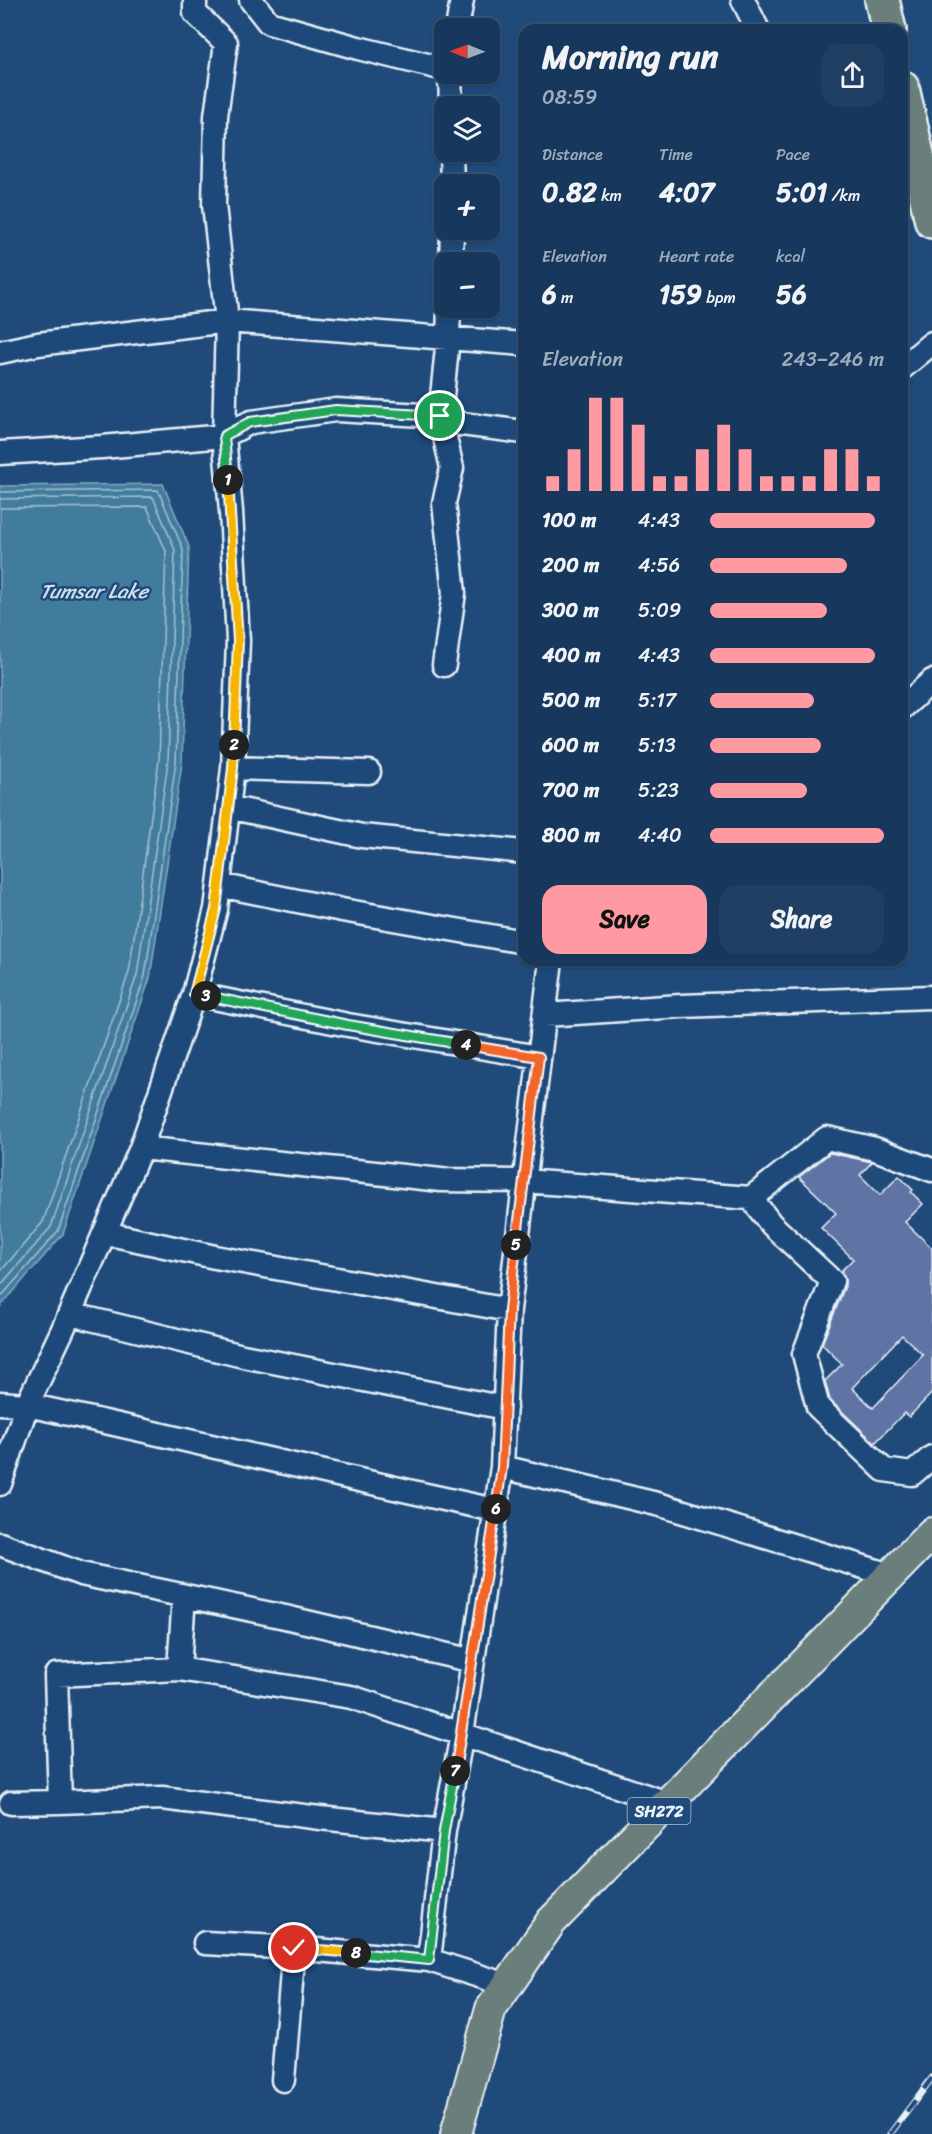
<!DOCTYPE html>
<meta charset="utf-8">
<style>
body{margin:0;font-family:Sriracha,sans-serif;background:#203f62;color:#f1f3f6;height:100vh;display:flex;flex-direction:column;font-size:22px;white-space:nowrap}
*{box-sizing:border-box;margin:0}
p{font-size:20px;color:#9eacbb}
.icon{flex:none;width:33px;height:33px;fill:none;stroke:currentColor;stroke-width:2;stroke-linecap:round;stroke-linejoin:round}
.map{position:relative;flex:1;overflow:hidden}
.side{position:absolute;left:518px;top:24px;width:390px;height:942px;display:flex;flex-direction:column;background:#17385c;border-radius:18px;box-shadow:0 2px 4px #0004,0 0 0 2px #365272}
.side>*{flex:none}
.needle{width:39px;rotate:271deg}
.controls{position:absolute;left:434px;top:18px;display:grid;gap:12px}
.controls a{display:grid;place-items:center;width:66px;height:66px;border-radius:12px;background:#17385c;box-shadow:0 2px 4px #0004,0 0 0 2px #365272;font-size:30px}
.pin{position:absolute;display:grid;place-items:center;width:51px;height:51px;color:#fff;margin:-26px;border:3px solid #fff;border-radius:50%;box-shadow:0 2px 6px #0007}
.km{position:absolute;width:30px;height:30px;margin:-15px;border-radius:50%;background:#222;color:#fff;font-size:16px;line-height:30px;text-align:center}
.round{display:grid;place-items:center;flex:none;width:63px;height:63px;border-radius:18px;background:#203f62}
.headline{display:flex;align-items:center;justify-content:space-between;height:102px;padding:0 24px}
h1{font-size:33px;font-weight:700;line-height:45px}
.stats{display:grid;grid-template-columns:repeat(3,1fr);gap:9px;height:102px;padding:6px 24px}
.stats div{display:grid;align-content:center}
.stats b{font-size:26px;font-weight:700}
.stats small{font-size:16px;font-weight:400}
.stats p{font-size:16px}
.chart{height:168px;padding:12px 24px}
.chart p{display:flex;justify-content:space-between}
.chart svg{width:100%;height:108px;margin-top:6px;stroke:#ff9aa2;stroke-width:6}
.primary-button{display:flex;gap:12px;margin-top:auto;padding:12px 24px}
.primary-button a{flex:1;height:69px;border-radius:18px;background:#ff9aa2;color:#111;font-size:24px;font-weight:700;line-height:69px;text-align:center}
.primary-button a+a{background:#203f62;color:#f1f3f6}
ul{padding:0 24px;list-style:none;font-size:20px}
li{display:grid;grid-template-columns:96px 72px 1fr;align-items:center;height:45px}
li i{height:15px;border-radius:8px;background:#ff9aa2}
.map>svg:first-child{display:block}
.water{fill:#437b9d;stroke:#85aac1;stroke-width:1.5}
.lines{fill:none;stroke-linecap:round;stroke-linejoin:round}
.shore{stroke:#a6c2d4;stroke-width:1.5}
.building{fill:#5e73a4;stroke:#e8f1f8;stroke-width:1.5;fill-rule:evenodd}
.minor-casing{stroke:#e8f1f8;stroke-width:27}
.major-casing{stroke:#e8f1f8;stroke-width:34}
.highway-casing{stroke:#e8f1f8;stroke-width:38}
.minor{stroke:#1f4a7a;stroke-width:22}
.major{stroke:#6b7f7c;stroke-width:30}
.highway{stroke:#6b7f7c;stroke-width:33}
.rail-casing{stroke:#e8f1f8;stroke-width:7}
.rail{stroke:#1f4a7a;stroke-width:4.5;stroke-dasharray:14;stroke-linecap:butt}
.split-1-casing{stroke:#fff;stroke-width:12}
.split-2-casing{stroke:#fff;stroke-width:12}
.split-3-casing{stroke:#fff;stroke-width:12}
.split-4-casing{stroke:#fff;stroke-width:12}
.split-5-casing{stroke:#fff;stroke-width:12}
.split-6-casing{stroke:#fff;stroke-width:12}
.split-7-casing{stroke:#fff;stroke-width:12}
.split-8-casing{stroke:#fff;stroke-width:12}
.split-9-casing{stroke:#fff;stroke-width:12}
.split-1{stroke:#22a559;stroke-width:8}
.split-2{stroke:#f5b400;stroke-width:8}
.split-3{stroke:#f5b400;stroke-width:8}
.split-4{stroke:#22a559;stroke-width:8}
.split-5{stroke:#f0652b;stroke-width:8}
.split-6{stroke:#f0652b;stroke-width:8}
.split-7{stroke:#f0652b;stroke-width:8}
.split-8{stroke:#22a559;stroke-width:8}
.split-9{stroke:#f5b400;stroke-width:8}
.labels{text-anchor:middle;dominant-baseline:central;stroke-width:5;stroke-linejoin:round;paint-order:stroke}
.shield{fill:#1f4a7a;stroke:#acbfd2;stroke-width:1.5}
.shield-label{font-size:16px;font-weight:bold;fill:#e8f1f8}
.water-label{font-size:20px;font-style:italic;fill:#cfdfea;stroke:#1f4a7a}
</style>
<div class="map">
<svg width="932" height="2134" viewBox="0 0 932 2134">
<rect width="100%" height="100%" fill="#1f4a7a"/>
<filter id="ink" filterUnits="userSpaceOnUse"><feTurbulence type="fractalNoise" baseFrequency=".0167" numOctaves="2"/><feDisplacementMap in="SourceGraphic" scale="12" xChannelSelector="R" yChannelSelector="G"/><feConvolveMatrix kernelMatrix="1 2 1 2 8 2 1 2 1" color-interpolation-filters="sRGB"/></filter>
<g filter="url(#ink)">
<!-- water -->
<path class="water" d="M163 484 189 547 182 763 150 978 63 1234 0 1307V486Z"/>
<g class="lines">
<!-- shore -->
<path class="shore" d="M0 492 158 490 183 549 176 762 145 976 58 1231 0 1298
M0 499 153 497 175 550 168 762 137 975 51 1227 0 1286
M0 508 147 507 166 551 159 760 129 972 43 1222 0 1272"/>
</g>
<!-- building -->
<path class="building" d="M830 1153 872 1162 860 1175 880 1195 899 1176 913 1190 911 1192 923 1204 905 1222 932 1248V1393L909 1417 904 1413 875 1443 830 1400 825 1381 842 1364 822 1344 845 1286V1279L841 1271 853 1259 821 1228 836 1213 799 1177ZM902 1335 923 1355 873 1408 852 1388Z"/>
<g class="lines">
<!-- minor casing -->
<g class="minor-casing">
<path id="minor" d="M195 0V13L226 43 216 116 214 205 227 321 224 436 251 422 336 410 440 416 454 423 524 432
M251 0 269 23 358 48 444 69
M743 0 758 30
M457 28 462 0
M450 74 451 106
M451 152 452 184
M451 262 452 230
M0 352 38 344 227 321 524 344
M902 368 932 343
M0 453 102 447 224 436 231 511 238 641 233 768 216 909 194 994 141 1148 63 1329 27 1405 0 1403
M444 665 454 593 444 503 452 468 440 416 448 338 449 308
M902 708 932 681
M233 768 369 772
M228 807 362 836 524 852
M219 885 342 910 524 942
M194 994 348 1025 539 1057
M545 1015 681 1006 932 997
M141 1148 441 1180 523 1181 751 1198 771 1224 832 1281 804 1354 818 1407 884 1470 912 1474 932 1457
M751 1198 827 1138 875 1149 932 1170
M105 1233 215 1257 509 1310
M70 1314 243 1356 505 1408
M502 1467 661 1505 890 1575
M0 1484 27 1405C183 1438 339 1477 495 1510
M0 1544 81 1574 285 1617 473 1661
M179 1669 184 1596
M11 1803 60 1802
M444 1831 320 1818 162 1798 60 1802 56 1675 179 1669 351 1697 667 1803
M205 1943 294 1948
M507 1985 429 1960 444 1831 462 1734 502 1467 509 1310 551 960
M283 2080 294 1948 429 1960"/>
</g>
<!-- major casing -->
<g class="major-casing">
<path id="major" d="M456 2134 491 2009 551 1922 932 1533"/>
</g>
<!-- highway casing -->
<g class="highway-casing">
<path id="highway" d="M882 0 889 30
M902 88 932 221"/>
</g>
<!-- minor -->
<use href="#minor" class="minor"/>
<!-- major -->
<use href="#major" class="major"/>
<!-- highway -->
<use href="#highway" class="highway"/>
<!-- rail casing -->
<g class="rail-casing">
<path id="rail" d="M890 2134 932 2078"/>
</g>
<!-- rail -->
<use href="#rail" class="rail"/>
</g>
</g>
<g class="lines" filter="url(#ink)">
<!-- split-1 casing -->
<g class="split-1-casing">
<path id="split-1" d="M228 480 224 436 250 422 336 410 440 416"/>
</g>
<!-- split-2 casing -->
<g class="split-2-casing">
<path id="split-2" d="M228 480 238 641 234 745"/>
</g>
<!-- split-3 casing -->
<g class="split-3-casing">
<path id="split-3" d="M206 996 194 994 216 909 233 768 234 745"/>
</g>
<!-- split-4 casing -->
<g class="split-4-casing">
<path id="split-4" d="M206 996 348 1025 466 1045"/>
</g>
<!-- split-5 casing -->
<g class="split-5-casing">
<path id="split-5" d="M466 1045 539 1057 516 1245"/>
</g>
<!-- split-6 casing -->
<g class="split-6-casing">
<path id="split-6" d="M496 1509 502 1467 509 1310 516 1245"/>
</g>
<!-- split-7 casing -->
<g class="split-7-casing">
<path id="split-7" d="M455 1771 496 1509"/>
</g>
<!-- split-8 casing -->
<g class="split-8-casing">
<path id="split-8" d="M356 1953 429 1960 444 1831 455 1771"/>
</g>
<!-- split-9 casing -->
<g class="split-9-casing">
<path id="split-9" d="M294 1948 356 1953"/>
</g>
<!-- split-1 -->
<use href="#split-1" class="split-1"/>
<!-- split-2 -->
<use href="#split-2" class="split-2"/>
<!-- split-3 -->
<use href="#split-3" class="split-3"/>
<!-- split-4 -->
<use href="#split-4" class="split-4"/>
<!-- split-5 -->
<use href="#split-5" class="split-5"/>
<!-- split-6 -->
<use href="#split-6" class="split-6"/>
<!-- split-7 -->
<use href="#split-7" class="split-7"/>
<!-- split-8 -->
<use href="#split-8" class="split-8"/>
<!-- split-9 -->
<use href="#split-9" class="split-9"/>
</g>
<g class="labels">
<!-- shield labels -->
<rect class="shield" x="627.5" y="1798" width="63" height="26" rx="4.5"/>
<g class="shield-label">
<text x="659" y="1811">SH272</text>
</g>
<!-- water labels -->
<g class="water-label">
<text x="94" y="591">Tumsar Lake</text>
</g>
</g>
</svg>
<div class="controls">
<a><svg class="needle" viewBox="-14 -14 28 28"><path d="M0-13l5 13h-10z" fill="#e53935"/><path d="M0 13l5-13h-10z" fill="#9eacbb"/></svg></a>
<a><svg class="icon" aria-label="layers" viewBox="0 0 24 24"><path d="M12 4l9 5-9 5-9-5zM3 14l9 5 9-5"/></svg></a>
<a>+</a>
<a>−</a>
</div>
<div class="pin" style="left:440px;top:416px;background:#1e9e55"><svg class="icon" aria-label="arrive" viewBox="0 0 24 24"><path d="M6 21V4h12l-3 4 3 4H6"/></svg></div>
<div class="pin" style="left:294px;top:1948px;background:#d93025"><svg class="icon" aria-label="check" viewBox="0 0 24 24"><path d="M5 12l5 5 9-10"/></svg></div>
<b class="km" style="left:228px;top:480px">1</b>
<b class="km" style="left:234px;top:745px">2</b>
<b class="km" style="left:206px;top:996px">3</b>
<b class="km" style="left:466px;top:1045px">4</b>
<b class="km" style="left:516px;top:1245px">5</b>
<b class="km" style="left:496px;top:1509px">6</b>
<b class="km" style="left:455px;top:1771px">7</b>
<b class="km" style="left:356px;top:1953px">8</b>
<section class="side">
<div class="headline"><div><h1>Morning run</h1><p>08:59</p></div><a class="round"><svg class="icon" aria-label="share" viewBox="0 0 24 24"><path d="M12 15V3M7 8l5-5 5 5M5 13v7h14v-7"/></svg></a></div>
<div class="stats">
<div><p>Distance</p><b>0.82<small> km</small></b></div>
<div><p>Time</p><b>4:07</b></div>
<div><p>Pace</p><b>5:01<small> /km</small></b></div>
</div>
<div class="stats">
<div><p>Elevation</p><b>6<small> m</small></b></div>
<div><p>Heart rate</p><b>159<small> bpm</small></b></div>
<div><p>kcal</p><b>56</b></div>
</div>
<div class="chart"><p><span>Elevation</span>243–246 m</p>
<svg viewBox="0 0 160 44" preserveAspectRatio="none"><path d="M5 44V38M15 44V27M25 44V6M35 44V6M45 44V17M55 44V38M65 44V38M75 44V27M85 44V17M95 44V27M105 44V38M115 44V38M125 44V38M135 44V27M145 44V27M155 44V38"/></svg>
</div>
<ul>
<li><b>100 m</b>4:43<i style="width:95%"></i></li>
<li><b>200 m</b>4:56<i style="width:79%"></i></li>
<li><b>300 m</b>5:09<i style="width:67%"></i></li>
<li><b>400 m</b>4:43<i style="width:95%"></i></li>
<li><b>500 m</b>5:17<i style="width:60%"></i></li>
<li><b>600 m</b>5:13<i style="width:64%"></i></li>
<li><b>700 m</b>5:23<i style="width:56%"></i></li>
<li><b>800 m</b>4:40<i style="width:100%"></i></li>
</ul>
<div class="primary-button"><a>Save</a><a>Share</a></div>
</section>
</div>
